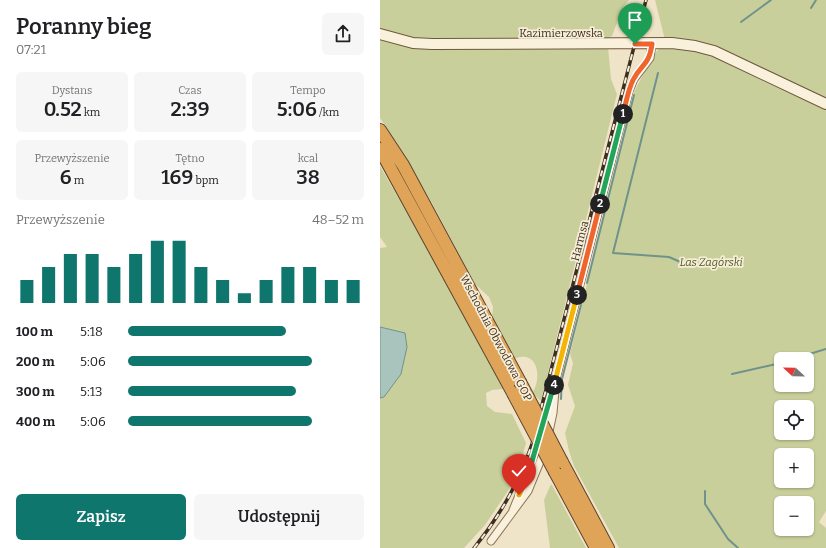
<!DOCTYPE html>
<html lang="pl">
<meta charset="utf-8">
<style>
body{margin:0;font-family:Bitter,serif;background:#f6f6f6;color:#202124;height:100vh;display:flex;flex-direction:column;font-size:15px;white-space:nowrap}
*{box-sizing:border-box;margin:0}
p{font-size:13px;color:#757577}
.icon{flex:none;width:22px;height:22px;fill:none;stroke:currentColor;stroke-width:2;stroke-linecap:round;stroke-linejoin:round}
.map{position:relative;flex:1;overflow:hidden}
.sheet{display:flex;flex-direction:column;background:#fff;width:380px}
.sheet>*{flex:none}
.needle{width:26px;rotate:292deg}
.controls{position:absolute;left:394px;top:352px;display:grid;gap:8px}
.controls a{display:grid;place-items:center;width:40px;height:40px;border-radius:6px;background:#fff;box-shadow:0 1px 3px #0004;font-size:20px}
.pin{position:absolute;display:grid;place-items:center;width:34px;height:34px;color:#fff;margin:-41px -17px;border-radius:50% 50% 50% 0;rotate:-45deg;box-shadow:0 0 4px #0007}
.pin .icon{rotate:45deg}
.km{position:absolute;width:20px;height:20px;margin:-10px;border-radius:50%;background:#222;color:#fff;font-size:11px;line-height:20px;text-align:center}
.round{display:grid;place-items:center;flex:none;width:42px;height:42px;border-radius:6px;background:#f6f6f6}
.head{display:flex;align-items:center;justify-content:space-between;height:68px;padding:0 16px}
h1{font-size:22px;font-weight:600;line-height:30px}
.metrics{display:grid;grid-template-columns:repeat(3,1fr);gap:6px;height:68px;padding:4px 16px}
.metrics div{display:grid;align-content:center;border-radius:6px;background:#f6f6f6;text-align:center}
.metrics b{font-size:20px;font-weight:600}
.metrics small{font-size:11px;font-weight:400}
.metrics p{font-size:11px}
.chart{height:112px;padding:8px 16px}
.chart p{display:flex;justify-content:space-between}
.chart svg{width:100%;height:72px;margin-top:4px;stroke:#0f766e;stroke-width:6}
.action{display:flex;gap:8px;margin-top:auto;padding:8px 16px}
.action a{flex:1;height:46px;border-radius:6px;background:#0f766e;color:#fff;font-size:16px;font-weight:600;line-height:46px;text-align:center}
.action a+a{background:#f6f6f6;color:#202124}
ul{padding:0 16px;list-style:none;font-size:13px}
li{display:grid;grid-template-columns:64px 48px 1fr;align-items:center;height:30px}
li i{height:10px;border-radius:5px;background:#0f766e}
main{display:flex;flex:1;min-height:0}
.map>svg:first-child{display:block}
.green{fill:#c9cf9b;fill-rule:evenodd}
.water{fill:#a9c4bc;stroke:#6f938a}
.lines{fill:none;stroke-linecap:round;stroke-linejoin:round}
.stream{stroke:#6f938a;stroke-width:2}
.street-casing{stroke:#8d765c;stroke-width:9}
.secondary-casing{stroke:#6f573f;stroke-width:12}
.highway-casing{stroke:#5b4430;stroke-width:14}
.street{stroke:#faf1dc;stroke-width:7}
.secondary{stroke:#faf1dc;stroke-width:10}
.highway{stroke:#e0a458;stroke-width:12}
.rail-casing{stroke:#3d2e20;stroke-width:3.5}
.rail{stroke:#f7eed8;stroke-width:2;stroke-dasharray:6;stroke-linecap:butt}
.highway-bridge-casing{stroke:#5b4430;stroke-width:14;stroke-linecap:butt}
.highway-bridge{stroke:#e0a458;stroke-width:12}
.split-1-casing{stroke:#fff;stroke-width:8}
.split-2-casing{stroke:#fff;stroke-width:8}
.split-3-casing{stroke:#fff;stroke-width:8}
.split-4-casing{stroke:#fff;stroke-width:8}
.split-5-casing{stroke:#fff;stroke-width:8}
.split-6-casing{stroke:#fff;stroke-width:8}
.split-1{stroke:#f0652b;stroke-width:5}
.split-2{stroke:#22a559;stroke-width:5}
.split-3{stroke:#f0652b;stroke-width:5}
.split-4{stroke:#f5b400;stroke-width:5}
.split-5{stroke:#22a559;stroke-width:5}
.split-6{stroke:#f5b400;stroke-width:5}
.labels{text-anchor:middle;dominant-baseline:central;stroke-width:3.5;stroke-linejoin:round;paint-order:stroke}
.street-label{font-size:11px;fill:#3d2e20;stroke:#f7eed8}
.park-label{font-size:11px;font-style:italic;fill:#4d5a26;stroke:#f7eed8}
</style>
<main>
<section class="sheet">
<div class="head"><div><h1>Poranny bieg</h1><p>07:21</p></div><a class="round"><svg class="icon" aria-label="share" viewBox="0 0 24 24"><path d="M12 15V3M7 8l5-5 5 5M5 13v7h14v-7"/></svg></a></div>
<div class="metrics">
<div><p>Dystans</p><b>0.52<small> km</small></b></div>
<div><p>Czas</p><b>2:39</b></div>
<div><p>Tempo</p><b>5:06<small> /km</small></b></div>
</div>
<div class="metrics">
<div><p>Przewyższenie</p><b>6<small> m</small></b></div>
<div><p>Tętno</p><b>169<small> bpm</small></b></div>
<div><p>kcal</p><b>38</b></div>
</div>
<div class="chart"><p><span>Przewyższenie</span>48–52 m</p>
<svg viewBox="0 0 160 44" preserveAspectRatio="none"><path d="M5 44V30M15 44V22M25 44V14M35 44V14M45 44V22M55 44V14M65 44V6M75 44V6M85 44V22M95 44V30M105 44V38M115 44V30M125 44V22M135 44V22M145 44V30M155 44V30"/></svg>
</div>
<ul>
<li><b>100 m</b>5:18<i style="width:67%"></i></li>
<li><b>200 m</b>5:06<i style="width:78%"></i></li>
<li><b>300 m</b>5:13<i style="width:71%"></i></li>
<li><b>400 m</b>5:06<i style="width:78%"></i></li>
</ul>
<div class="action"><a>Zapisz</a><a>Udostępnij</a></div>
</section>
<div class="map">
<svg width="446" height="548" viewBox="0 0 446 548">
<rect width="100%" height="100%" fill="#f0e4c8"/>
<!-- green -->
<path class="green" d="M0 0H249L243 7 232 36 226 39 42 41 0 30Z
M275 0H446V100L370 63 285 40Z
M0 37 228 47 231 79 237 94 161 401 152 393C159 384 161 361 146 357 142 356 137 358 133 359L112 317 113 307 109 297 95 284 53 205 16 142 0 118Z
M286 47 307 48 333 55 446 109V511L439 522 446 528V548H239L194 466 189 451 185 433 195 406 188 385 193 363 190 354 254 92 266 69 273 62 275 53 280 48ZM401 359H427V385H401ZM401 407H427V433H401ZM401 455H427V481H401ZM401 503H427V529H401Z
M0 166 59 269 123 389 112 390 106 393 107 406 115 412 132 414 146 443 136 479 105 525 84 548H0V398L4 397 2 327H0V248L7 247 0 237Z
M171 484 173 487 206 548H170L164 500Z"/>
<!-- water -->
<path class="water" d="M0 327 25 333 27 347 21 374 4 397 0 398Z"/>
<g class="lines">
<!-- stream -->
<path class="stream" d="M431 8 436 0
M361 22 391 0
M278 73 233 253 289 257 305 264
M207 283 254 95
M413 359 446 349
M352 374 401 363
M181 399 182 379 201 305
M325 491V504L348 539 358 548"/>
<!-- street casing -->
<g class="street-casing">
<path id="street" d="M162 424 176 379 249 91 254 79 270 58 272 44
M168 436 173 413 175 391
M133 510 149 471 158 440
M111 541 148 491 164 452"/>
</g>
<!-- secondary casing -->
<g class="secondary-casing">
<path id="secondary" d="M0 34 33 43 52 44 292 43 315 46 334 51 446 104"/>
</g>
<!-- highway casing -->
<g class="highway-casing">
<path id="highway" d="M0 130 23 165 140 382
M0 149 133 393
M182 462 228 548
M175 472 216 548"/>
</g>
<!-- street -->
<use href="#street" class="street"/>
<!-- secondary -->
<use href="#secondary" class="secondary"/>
<!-- highway -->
<use href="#highway" class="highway"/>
<!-- rail casing -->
<g class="rail-casing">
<path id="rail" d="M94 548C119 517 139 483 152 444L266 0"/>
</g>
<!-- rail -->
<use href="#rail" class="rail"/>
<!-- highway-bridge casing -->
<g class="highway-bridge-casing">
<path id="highway-bridge" d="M140 382 182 462
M133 393 175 472"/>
</g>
<!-- highway-bridge -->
<use href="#highway-bridge" class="highway-bridge"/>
</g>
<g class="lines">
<!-- split-1 casing -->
<g class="split-1-casing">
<path id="split-1" d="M243 114C246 103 248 90 253 80 261 64 269 66 272 44H255"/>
</g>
<!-- split-2 casing -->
<g class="split-2-casing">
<path id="split-2" d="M220 204 243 114"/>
</g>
<!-- split-3 casing -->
<g class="split-3-casing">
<path id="split-3" d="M197 295 220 204"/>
</g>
<!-- split-4 casing -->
<g class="split-4-casing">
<path id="split-4" d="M174 385 197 295"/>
</g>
<!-- split-5 casing -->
<g class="split-5-casing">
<path id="split-5" d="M148 475 174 385"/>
</g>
<!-- split-6 casing -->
<g class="split-6-casing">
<path id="split-6" d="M139 495 148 475"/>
</g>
<!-- split-1 -->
<use href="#split-1" class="split-1"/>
<!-- split-2 -->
<use href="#split-2" class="split-2"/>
<!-- split-3 -->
<use href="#split-3" class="split-3"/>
<!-- split-4 -->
<use href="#split-4" class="split-4"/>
<!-- split-5 -->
<use href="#split-5" class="split-5"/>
<!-- split-6 -->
<use href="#split-6" class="split-6"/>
</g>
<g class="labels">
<!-- street labels -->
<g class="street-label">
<text x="181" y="33">Kazimierzowska</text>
<text transform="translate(200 241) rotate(-76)">Harmsa</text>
<text transform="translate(116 338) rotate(62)">Wschodnia Obwodowa GOP</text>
</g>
<!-- park labels -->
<g class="park-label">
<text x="331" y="262">Las Zagórski</text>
</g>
</g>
</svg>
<div class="controls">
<a><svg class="needle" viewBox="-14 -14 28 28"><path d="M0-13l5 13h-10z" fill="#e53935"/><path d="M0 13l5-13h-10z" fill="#757577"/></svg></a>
<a><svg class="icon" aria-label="locate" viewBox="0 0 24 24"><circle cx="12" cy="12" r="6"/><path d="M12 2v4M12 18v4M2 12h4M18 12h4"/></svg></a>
<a>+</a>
<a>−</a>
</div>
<div class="pin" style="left:255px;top:44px;background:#1e9e55"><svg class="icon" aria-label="arrive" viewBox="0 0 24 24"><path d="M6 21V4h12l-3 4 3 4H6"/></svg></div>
<div class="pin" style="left:139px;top:495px;background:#d93025"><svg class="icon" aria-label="check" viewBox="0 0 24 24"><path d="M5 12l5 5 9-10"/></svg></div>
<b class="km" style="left:243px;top:114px">1</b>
<b class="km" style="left:220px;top:204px">2</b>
<b class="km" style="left:197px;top:295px">3</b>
<b class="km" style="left:174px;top:385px">4</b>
</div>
</main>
